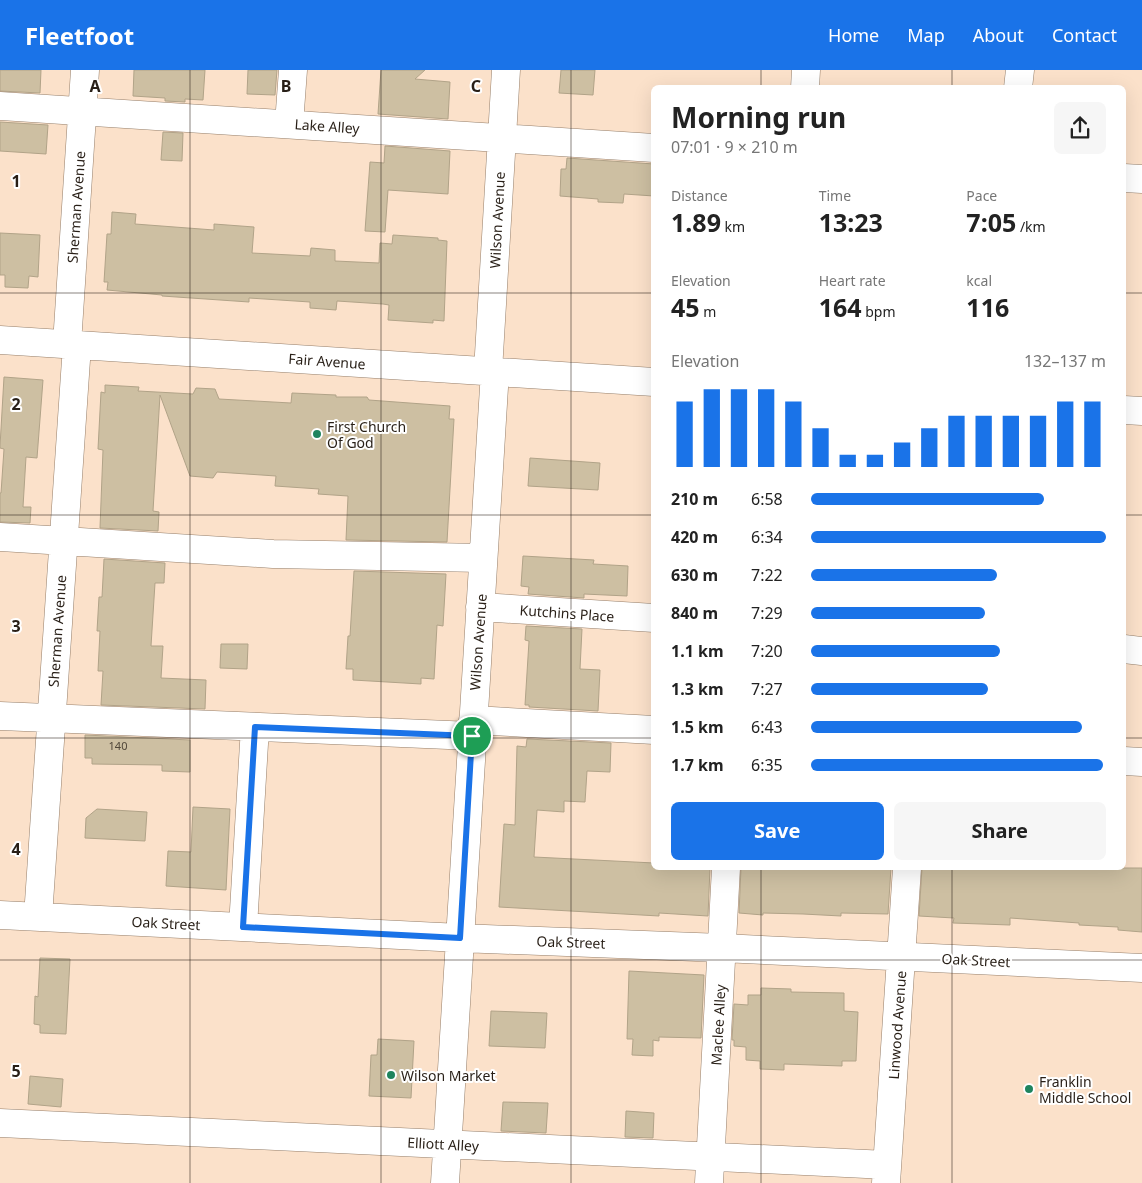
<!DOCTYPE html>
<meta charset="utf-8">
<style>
body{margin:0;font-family:"Noto Sans",sans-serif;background:#f6f6f6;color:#222;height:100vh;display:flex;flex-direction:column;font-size:19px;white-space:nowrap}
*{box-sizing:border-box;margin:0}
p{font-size:16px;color:#767676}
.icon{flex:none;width:28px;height:28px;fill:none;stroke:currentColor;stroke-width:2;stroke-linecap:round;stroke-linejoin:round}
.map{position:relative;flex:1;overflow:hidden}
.details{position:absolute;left:651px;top:15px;width:475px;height:785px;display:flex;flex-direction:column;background:#fff;border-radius:8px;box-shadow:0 5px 20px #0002}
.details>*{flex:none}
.pin{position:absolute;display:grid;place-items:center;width:42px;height:42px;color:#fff;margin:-21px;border:2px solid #fff;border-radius:50%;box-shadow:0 1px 5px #0007}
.round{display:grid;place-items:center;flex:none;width:52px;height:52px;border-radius:8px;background:#f6f6f6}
.head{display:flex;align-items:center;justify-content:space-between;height:85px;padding:0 20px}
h1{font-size:28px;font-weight:700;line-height:38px}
.metrics{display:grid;grid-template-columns:repeat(3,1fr);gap:8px;height:85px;padding:5px 20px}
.metrics div{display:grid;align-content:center}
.metrics b{font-size:25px;font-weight:700}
.metrics small{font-size:14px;font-weight:400}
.metrics p{font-size:14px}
.chart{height:140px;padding:10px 20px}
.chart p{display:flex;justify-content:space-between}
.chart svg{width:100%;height:90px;margin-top:5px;stroke:#1a73e8;stroke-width:6}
.cta{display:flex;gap:10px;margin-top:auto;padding:10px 20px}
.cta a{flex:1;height:58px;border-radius:8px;background:#1a73e8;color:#fff;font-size:20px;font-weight:700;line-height:58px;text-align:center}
.cta a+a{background:#f6f6f6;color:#222}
ul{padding:0 20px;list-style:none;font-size:16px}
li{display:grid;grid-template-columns:80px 60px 1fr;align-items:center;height:38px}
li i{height:12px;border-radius:6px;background:#1a73e8}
header{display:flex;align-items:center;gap:30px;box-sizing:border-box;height:70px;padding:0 25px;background:#1a73e8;color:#fff}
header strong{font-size:24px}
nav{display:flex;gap:28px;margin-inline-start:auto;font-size:18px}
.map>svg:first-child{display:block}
.building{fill:#cdbfa2;stroke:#b1a388}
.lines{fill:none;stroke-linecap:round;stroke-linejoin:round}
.minor-casing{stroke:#967f6a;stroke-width:29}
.minor{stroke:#fff;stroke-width:28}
.route-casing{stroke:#fff;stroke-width:10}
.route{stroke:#1a73e8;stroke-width:6}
.grid{fill:none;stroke:#281f17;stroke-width:1;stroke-opacity:0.55}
.poi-dot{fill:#1f845e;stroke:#fff;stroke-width:2}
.labels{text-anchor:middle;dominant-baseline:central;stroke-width:4;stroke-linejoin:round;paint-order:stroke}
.number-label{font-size:11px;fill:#51473a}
.street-label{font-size:14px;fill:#281f17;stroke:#fff}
.poi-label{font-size:14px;fill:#281f17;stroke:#fff;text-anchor:start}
.grid-label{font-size:16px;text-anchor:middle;font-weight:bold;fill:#281f17;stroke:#fff;stroke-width:4;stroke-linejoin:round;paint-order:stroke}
</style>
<header>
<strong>Fleetfoot</strong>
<nav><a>Home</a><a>Map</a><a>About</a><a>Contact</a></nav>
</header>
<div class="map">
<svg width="1142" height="1113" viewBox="0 0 1142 1113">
<rect width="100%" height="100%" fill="#fbe1ca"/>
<!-- building -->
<path class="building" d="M0 0H41L40 23 0 21Z
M134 0H205L203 30 185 29V32L165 31V28L133 26Z
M248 0H277L275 25 247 24Z
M381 0H425L415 9 450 12 448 49 378 44Z
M561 0H595L593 25 559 23Z
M0 52 48 55 46 84 0 81Z
M163 62 183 63 182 91 161 90Z
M385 76 450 81 448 124 388 120 385 162 365 161 370 92 384 93Z
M567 88 654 94V126L624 124 623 133 598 132V129L560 126 561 99H566Z
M112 142 136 144 135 154 214 160V154L254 157 252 183 310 186 311 178 335 180V191L379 193 380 173 392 174 393 165 438 168V170L447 171 444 251 433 250V253L388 250 389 235 383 234 337 231 336 240 310 238V232L249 228V232L162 226V225L107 220 108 212H104L107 164H111Z
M0 163 40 165 38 207 29 206 28 218 5 217V205H0Z
M4 307 43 310 37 388 26 387 23 437H31L30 453 0 452V423H1L4 379 0 378V376Z
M105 315 139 317 138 321 193 324 196 318 215 319 219 329 291 333 292 323 336 325V327H367L369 330 450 336 449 349H454L447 472 346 470 348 426 318 424 319 419 275 416 276 406 217 402 213 408 190 406 160 325 153 441 159 442 158 461 100 458 103 380 98 379 101 322 105 323Z
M530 388 600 393 598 420 528 416Z
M523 486 594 490 593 494 628 496 627 526 584 524V528L528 524 529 517 521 516Z
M104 489 165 493 164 513H155L151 576H163L161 608 206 610 205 639 101 635 103 601H98L100 561H97L99 527H102Z
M354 501 446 504 443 556 437 555 434 609 421 608V614L353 610V599H346L348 566H350Z
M526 556 582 559 580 599 600 600 598 641 529 637V635H525L529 571 525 570Z
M221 574H248L247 599 220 598Z
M85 665 190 670V702L162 701V695L92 694V688H85Z
M527 669 611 673 610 702 587 701 585 732 564 731V742L537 740 534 787 654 793V798H710L708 846 659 843V846L499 837 504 754 515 755 517 676 526 677Z
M193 737 230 739 226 820 166 816 168 781 191 782Z
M97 739 147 742 145 771 85 768 86 748Z
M741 798H891L888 844 841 843V846L803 844 763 843V845L739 843Z
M922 798H1142V862L1118 860V857L1079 855V853L1010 848V855L953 853 954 848 919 846Z
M40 888 70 889 66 964 40 963V955L34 954 35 926 38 927Z
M629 901 704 905 701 968 659 967V971L653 970V986L632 985 633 969H627Z
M761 918 791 919V922L844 923V941L858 942 856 991H842V996L784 994V1000L760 999V991L746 990V977L734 976V970H732L734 934 748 935V925H761Z
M491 941 547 943 545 978 489 976Z
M378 969 414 971 411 1028 369 1026 371 985H377Z
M30 1006 63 1009 61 1037 28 1034Z
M503 1032 548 1033 546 1063 501 1061Z
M626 1041 654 1043 653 1068 625 1067Z"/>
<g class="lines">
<!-- minor casing -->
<g class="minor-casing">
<path id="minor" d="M805 18 806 0
M1018 18 1020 0
M0 36 654 78
M289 54 293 0
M1124 108 1142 109
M0 270 654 312
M67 274 85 0
M488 301 506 0
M1124 340 1142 341
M0 467 273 484 483 488
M480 537 654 548
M1124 579 1142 581
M0 646 472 666
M473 650 654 660
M1124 691 1142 692
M0 845 460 868 722 878 1142 898
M38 847 77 275
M243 857 255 657
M0 1053 887 1095
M445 1113 495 301
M709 1113 726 798
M886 1113 907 798"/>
</g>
<!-- minor -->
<use href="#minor" class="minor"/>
</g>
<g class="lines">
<!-- route casing -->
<g class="route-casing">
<path id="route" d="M255 657 472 666 460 868 243 857Z"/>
</g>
<!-- route -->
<use href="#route" class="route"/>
</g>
<!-- grid -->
<path class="grid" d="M190 0V1113M381 0V1113M571 0V1113M761 0V18M952 0V18M0 223H654M1124 223H1142M0 445H654M1124 445H1142M0 668H654M1124 668H1142M761 798V1113M952 798V1113M0 890H1142"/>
<!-- markers -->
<g class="poi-dot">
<circle cx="317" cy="364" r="5"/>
<circle cx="391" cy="1005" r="5"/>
<circle cx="1029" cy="1019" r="5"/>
</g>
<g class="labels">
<!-- number labels -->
<g class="number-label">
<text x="118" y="675">140</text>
</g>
<!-- street labels -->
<g class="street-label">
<text transform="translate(327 56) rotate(4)">Lake Alley</text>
<text transform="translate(76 137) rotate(-86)">Sherman Avenue</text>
<text transform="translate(497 150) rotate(-87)">Wilson Avenue</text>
<text transform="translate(327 291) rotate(4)">Fair Avenue</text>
<text transform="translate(567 543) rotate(4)">Kutchins Place</text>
<text transform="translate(57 561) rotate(-86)">Sherman Avenue</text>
<text transform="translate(478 572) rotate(-86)">Wilson Avenue</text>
<text transform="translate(166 853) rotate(3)">Oak Street</text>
<text transform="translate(571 872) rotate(2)">Oak Street</text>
<text transform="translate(976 890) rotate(3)">Oak Street</text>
<text transform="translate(718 955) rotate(-87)">Maclee Alley</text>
<text transform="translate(897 955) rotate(-86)">Linwood Avenue</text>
<text transform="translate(443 1074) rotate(3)">Elliott Alley</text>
</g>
<!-- poi labels -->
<g class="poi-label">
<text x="327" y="356">First Church<tspan x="327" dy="16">Of God</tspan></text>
<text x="401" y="1005">Wilson Market</text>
<text x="1039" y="1011">Franklin<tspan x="1039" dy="16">Middle School</tspan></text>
</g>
</g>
<g class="grid-label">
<text x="95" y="22">A</text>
<text x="286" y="22">B</text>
<text x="476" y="22">C</text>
<text x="16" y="117">1</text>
<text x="16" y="340">2</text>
<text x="16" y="562">3</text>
<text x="16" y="785">4</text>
<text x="16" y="1007">5</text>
</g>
</svg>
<div class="pin" style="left:472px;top:666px;background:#1e9e55"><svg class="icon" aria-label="arrive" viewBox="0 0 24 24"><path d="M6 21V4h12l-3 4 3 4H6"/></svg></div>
<section class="details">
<div class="head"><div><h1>Morning run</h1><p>07:01 · 9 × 210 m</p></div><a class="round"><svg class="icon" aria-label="share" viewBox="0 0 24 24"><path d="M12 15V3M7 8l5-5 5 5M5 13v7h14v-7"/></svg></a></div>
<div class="metrics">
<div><p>Distance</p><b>1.89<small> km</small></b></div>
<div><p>Time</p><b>13:23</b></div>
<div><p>Pace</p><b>7:05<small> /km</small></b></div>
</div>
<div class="metrics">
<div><p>Elevation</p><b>45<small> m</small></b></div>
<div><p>Heart rate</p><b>164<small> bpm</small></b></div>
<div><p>kcal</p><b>116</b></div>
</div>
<div class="chart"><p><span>Elevation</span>132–137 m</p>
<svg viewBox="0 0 160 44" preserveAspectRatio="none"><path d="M5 44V12M15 44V6M25 44V6M35 44V6M45 44V12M55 44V25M65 44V38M75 44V38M85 44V32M95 44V25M105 44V19M115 44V19M125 44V19M135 44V19M145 44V12M155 44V12"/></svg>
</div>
<ul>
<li><b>210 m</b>6:58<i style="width:79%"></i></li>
<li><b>420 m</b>6:34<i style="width:100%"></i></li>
<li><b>630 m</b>7:22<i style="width:63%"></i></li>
<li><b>840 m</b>7:29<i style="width:59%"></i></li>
<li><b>1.1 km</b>7:20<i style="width:64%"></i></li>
<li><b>1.3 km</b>7:27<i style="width:60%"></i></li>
<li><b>1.5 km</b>6:43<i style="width:92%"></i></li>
<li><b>1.7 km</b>6:35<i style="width:99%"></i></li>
</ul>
<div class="cta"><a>Save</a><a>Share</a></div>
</section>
</div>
